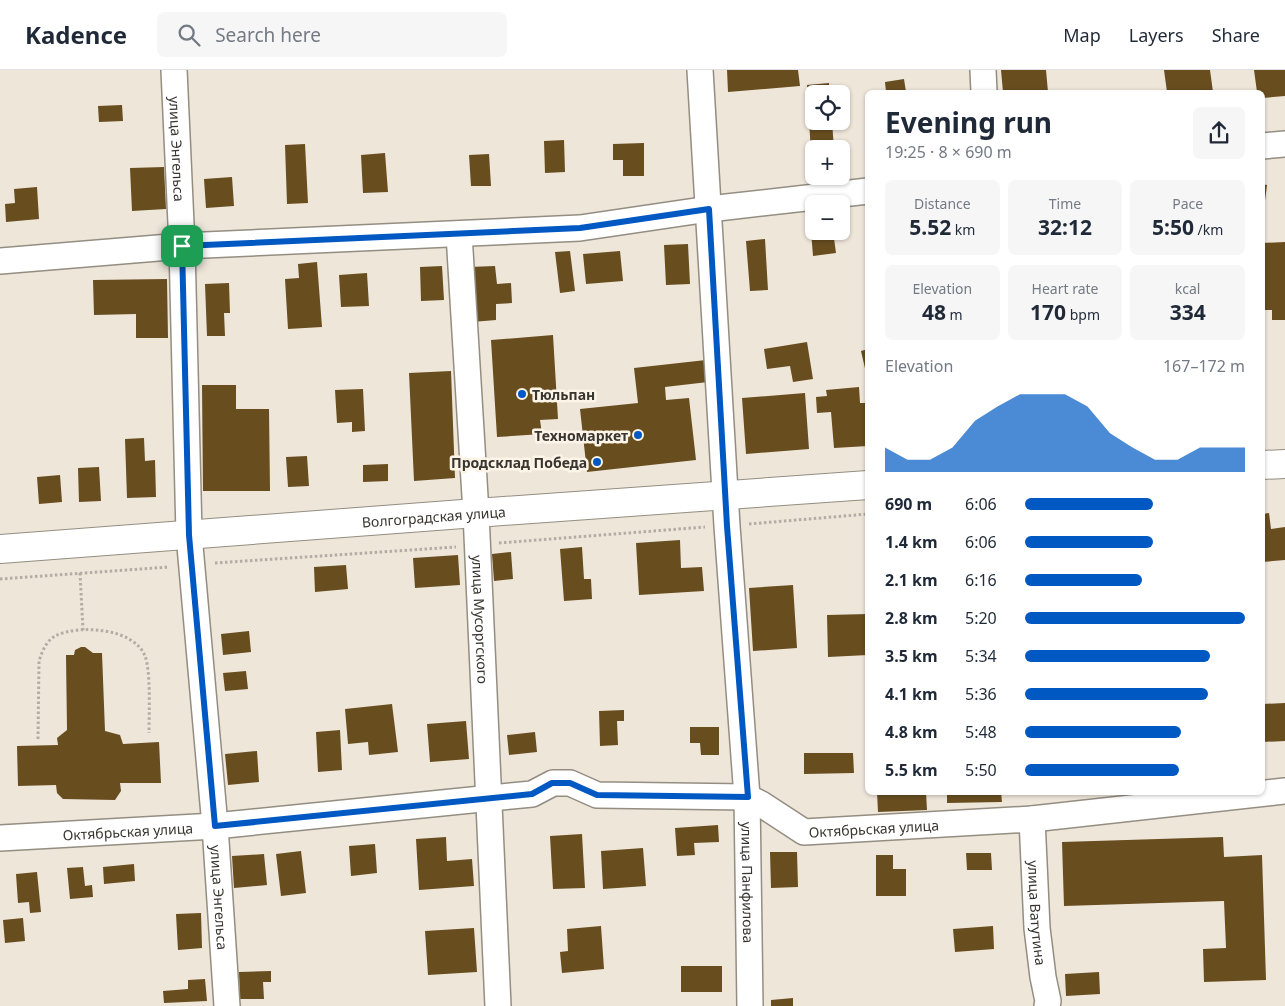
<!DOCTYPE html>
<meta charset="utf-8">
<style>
body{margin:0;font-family:"Noto Sans",sans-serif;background:#f6f6f7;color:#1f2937;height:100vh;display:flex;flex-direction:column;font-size:19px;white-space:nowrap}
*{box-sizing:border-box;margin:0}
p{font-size:16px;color:#747a83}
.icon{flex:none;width:28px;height:28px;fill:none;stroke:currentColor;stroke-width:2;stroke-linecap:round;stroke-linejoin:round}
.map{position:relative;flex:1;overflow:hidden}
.panel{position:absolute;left:865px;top:20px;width:400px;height:705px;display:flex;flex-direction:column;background:#fff;border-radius:8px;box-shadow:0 1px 4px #0004}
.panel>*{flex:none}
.controls{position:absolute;left:805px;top:15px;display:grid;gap:10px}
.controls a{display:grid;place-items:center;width:45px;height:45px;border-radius:8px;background:#fff;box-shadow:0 1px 4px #0004;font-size:25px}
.pin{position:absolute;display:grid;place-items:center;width:42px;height:42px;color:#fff;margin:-21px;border-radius:10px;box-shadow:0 2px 8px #0006}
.round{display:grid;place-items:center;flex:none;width:52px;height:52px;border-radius:8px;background:#f6f6f7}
.overview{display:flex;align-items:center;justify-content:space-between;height:85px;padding:0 20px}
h1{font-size:28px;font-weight:700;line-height:38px}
.stats{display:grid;grid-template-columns:repeat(3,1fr);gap:8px;height:85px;padding:5px 20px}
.stats div{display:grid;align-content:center;border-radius:8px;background:#f6f6f7;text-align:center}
.stats b{font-size:21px;font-weight:700}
.stats small{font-size:14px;font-weight:400}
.stats p{font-size:14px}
.chart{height:140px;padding:10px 20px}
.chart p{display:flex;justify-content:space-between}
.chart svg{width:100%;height:90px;margin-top:5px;fill:#0059c2;opacity:.7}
ul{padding:0 20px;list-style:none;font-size:16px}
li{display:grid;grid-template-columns:80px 60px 1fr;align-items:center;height:38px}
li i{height:12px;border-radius:6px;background:#0059c2}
header{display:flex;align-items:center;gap:30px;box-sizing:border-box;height:70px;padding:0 25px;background:#fff;border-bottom:1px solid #e0e1e3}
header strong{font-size:24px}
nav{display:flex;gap:28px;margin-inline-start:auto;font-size:18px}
.search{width:350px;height:45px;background:#f6f6f7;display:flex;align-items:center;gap:12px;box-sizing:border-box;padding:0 18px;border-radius:8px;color:#747a83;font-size:19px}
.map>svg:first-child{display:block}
.building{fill:#684d1f}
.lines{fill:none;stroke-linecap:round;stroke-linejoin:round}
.minor-casing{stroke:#948d81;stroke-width:28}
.tertiary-casing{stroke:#948d81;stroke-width:30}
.path{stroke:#b3aca3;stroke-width:3;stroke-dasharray:2.5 2.5;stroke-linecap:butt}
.minor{stroke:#fff;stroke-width:25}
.tertiary{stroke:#fff;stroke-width:28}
.route-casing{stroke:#fff;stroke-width:10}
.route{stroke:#0059c2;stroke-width:6}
.poi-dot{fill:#0059c2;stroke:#fcf4e7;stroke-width:2}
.labels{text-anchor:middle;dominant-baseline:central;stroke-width:5;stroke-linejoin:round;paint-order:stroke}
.street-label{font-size:14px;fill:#393631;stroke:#fcf4e7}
.poi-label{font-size:14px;font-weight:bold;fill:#393631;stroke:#fcf4e7;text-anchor:end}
</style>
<header>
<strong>Kadence</strong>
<div class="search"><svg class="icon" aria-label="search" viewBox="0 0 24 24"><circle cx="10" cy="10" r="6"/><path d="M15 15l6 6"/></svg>Search here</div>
<nav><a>Map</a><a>Layers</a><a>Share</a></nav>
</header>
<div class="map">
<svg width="1285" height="936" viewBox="0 0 1285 936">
<rect width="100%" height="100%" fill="#efe6da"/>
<!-- building -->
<path class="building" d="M727 0H798L800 16 728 22Z
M1001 0H1046L1048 22H1003Z
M1164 0H1210L1213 22H1167Z
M1254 0H1285V26L1262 28V22H1257Z
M904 9 906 22H886L885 12Z
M829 13 830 24H814V51H832L834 79H814V84H811L807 15Z
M122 35 123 51 99 52 98 36Z
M564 70 565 102 545 103 544 71Z
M644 73V106H623V90H613V74Z
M305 74 308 133 287 134 285 75Z
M385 83 388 122 363 123 361 85Z
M489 84 491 116H471L469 85Z
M164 97 166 139 132 141 130 98Z
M232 107 234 136 206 138 204 109Z
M1262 114 1267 115 1264 139H1262Z
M37 117 39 149 6 152 5 134 15 133 14 119Z
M811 161H833L836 183 813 186Z
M765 169 768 220 750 221 746 171Z
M1285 172V250H1272V240H1262V173Z
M688 174 690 214 666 215 664 175Z
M570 181 575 221 560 223 555 182Z
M620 181 623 211 586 214 583 184Z
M317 192 322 257 288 259 285 209 299 208 298 194Z
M442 196 444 230 421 231 420 197Z
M495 196 497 214 511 213 512 233 496 234V250L472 252 469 197Z
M367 203 369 236 341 237 339 205Z
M167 209 168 268H136V244L94 245 93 210Z
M229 213 230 243H224L225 266H207L205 214Z
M553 265 558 349 540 350 542 364 497 367 491 270Z
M807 272 813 309 793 312 790 296 767 299 764 279Z
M868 279V307H867L861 281Z
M706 290 708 312 665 317 666 330 689 328 696 390 587 402 580 339 638 333 634 298Z
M451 301 455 408 414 411 409 303Z
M202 315H236V339H269L270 421H203Z
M859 317 860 333H868V376L834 378 831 342 817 343 816 327 827 326 826 320Z
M363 319 365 361 352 362V352L337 353 335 320Z
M805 323 809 379 746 384 742 328Z
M144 368 145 391 155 390 156 427 127 428 125 369Z
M307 386 309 416 288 417 286 387Z
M388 394V411L363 412V395Z
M99 397 101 431 79 432 78 398Z
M60 405 62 432 39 434 37 407Z
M1269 443 1271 459 1285 457V490L1262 492V444Z
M680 470 681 498 702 497 704 521 639 525 636 473Z
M582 477 584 509H591L592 529 564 531 560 479Z
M511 482 513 509 494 511 492 484Z
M458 485 460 515 415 518 413 488Z
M346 495 348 519 315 522 314 497Z
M793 515 797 578 753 581 749 518Z
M868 544V585L828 587 827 545Z
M249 561 251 582 223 585 221 564Z
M81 577H85L93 583H102L105 661 120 665 123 674 159 672 161 713H120L121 721 115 730 63 729 57 723 56 715 18 716 17 676 58 675 57 668 67 660 66 585H74L75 580Z
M246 601 248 619 225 621 223 603Z
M1285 633V671L1262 672V634Z
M392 634 398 682 369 685 368 672 348 674 345 639Z
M624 640V651H617L618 675 600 676 599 641Z
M466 651 469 689 430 692 427 654Z
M690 657H719V685H701L700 673H690Z
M340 660 342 700 318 702 316 662Z
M535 662 537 682 509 685 507 665Z
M257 681 259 712 228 715 225 684Z
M804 683H853L854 703 804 704Z
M877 722H926L927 740 878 742Z
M947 722H1001L1002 732 947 733Z
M718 755 719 772 694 773 695 785 677 786 675 758Z
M582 764 585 818 553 819 550 766Z
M446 767 447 791 472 789 474 816 419 820 416 769Z
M1223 767 1224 787 1262 785 1266 910 1204 912 1203 879 1226 878 1224 831 1064 836 1062 772Z
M375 774 377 803 351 806 349 776Z
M643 778 646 816 603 819 601 781Z
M301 781 306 823 281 826 276 784Z
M770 782H797L798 817 771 818Z
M966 783H991L992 800H967Z
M264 784 267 815 234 818 232 786Z
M876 785H893V799H906V826H876Z
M134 794 135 811 104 814 103 797Z
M83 797 85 816 92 815 93 827 70 829 67 798Z
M37 802 41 842 30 843 29 832 18 833 16 804Z
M201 843 202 878 178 880 176 844Z
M23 848 25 871 5 873 3 850Z
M601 856 604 899 562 903 560 882 568 881 567 859Z
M993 856 994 879 955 882 953 859Z
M474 858 477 902 428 905 425 861Z
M681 896H722V922H681Z
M271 901V912H263L264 929H240L239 902Z
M1099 902 1100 924 1066 926 1065 904Z
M205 909 207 931 164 933 163 921 188 919V910Z
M793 928V936H771V930Z"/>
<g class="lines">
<!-- minor casing -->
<g class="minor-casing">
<g id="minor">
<path id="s1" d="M174 0 182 176 189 465 215 756 227 936"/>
<path id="s2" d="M700 0 727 456 747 727 750 936"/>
<path d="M983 0 984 22"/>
<path d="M1262 76 1285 74"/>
<path id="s3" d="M459 164 476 443 498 936"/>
<path d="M0 191 182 176 580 158 709 139 868 121"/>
<path id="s4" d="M1032 749 1037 858 1043 907 1048 931 1047 936"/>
<path id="s5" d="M0 768 215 756 511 726 532 724 553 713H570L597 725 747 727 761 734 804 762 1032 749 1285 721"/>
</g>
</g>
<!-- tertiary casing -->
<g class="tertiary-casing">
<g id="tertiary">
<path d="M1262 395 1285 394"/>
<path id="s6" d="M0 479 476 443 868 415"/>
</g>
</g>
<!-- path -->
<path class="path" d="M749 454 868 444
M499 473 705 457
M215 493 456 477
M80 503 83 560
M0 509 169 497
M38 669 39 591C42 582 46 571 55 566 79 554 134 558 145 586 151 601 149 644 149 663"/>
<!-- minor -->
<use href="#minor" class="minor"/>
<!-- tertiary -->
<use href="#tertiary" class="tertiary"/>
</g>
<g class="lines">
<!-- route casing -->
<g class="route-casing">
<path id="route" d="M709 139 727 456 748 727 597 725 570 713H552L532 724 215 756 189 465 182 176 580 158Z"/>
</g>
<!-- route -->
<use href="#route" class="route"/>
</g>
<!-- markers -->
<g class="poi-dot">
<circle cx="522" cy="324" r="5"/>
<circle cx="638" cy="365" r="5"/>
<circle cx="597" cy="392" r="5"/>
</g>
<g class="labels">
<!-- street labels -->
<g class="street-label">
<text stroke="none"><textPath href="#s1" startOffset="79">улица Энгельса</textPath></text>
<text stroke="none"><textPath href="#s6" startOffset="435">Волгоградская улица</textPath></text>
<text stroke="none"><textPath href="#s3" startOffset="386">улица Мусоргского</textPath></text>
<text stroke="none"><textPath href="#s5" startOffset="891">Октябрьская улица</textPath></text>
<text stroke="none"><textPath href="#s5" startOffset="128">Октябрьская улица</textPath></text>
<text stroke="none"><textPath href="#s2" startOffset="814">улица Панфилова</textPath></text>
<text stroke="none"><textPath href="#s1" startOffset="829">улица Энгельса</textPath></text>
<text stroke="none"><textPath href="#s4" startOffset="94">улица Ватутина</textPath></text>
</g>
<!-- poi labels -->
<g class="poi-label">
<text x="532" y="324" text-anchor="start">Тюльпан</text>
<text x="628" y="365">Техномаркет</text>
<text x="587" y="392">Продсклад Победа</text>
</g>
</g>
</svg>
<div class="controls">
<a><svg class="icon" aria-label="locate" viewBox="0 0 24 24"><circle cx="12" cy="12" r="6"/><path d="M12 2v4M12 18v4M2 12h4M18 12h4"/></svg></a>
<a>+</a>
<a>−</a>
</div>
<div class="pin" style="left:182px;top:176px;background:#1e9e55"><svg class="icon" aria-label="arrive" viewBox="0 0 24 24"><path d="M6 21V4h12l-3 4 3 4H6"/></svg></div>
<section class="panel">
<div class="overview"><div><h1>Evening run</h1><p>19:25 · 8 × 690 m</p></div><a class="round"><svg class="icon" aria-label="share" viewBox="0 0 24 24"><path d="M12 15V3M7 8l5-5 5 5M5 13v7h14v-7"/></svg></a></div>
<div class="stats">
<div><p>Distance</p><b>5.52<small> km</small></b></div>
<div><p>Time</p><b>32:12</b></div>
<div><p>Pace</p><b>5:50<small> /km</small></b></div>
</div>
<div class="stats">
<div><p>Elevation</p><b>48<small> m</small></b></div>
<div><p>Heart rate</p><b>170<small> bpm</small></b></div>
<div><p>kcal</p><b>334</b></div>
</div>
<div class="chart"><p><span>Elevation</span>167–172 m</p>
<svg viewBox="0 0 160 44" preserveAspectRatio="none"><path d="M0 44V32L10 38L20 38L30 32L40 19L50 12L60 6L70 6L80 6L90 12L100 25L110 32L120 38L130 38L140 32L150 32L160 32V44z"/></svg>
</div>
<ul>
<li><b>690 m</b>6:06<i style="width:58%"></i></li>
<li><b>1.4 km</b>6:06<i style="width:58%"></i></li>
<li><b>2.1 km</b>6:16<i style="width:53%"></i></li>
<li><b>2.8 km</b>5:20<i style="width:100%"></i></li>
<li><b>3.5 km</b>5:34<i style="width:84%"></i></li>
<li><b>4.1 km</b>5:36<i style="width:83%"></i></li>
<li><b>4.8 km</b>5:48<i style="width:71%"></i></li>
<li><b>5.5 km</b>5:50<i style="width:70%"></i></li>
</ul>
</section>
</div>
